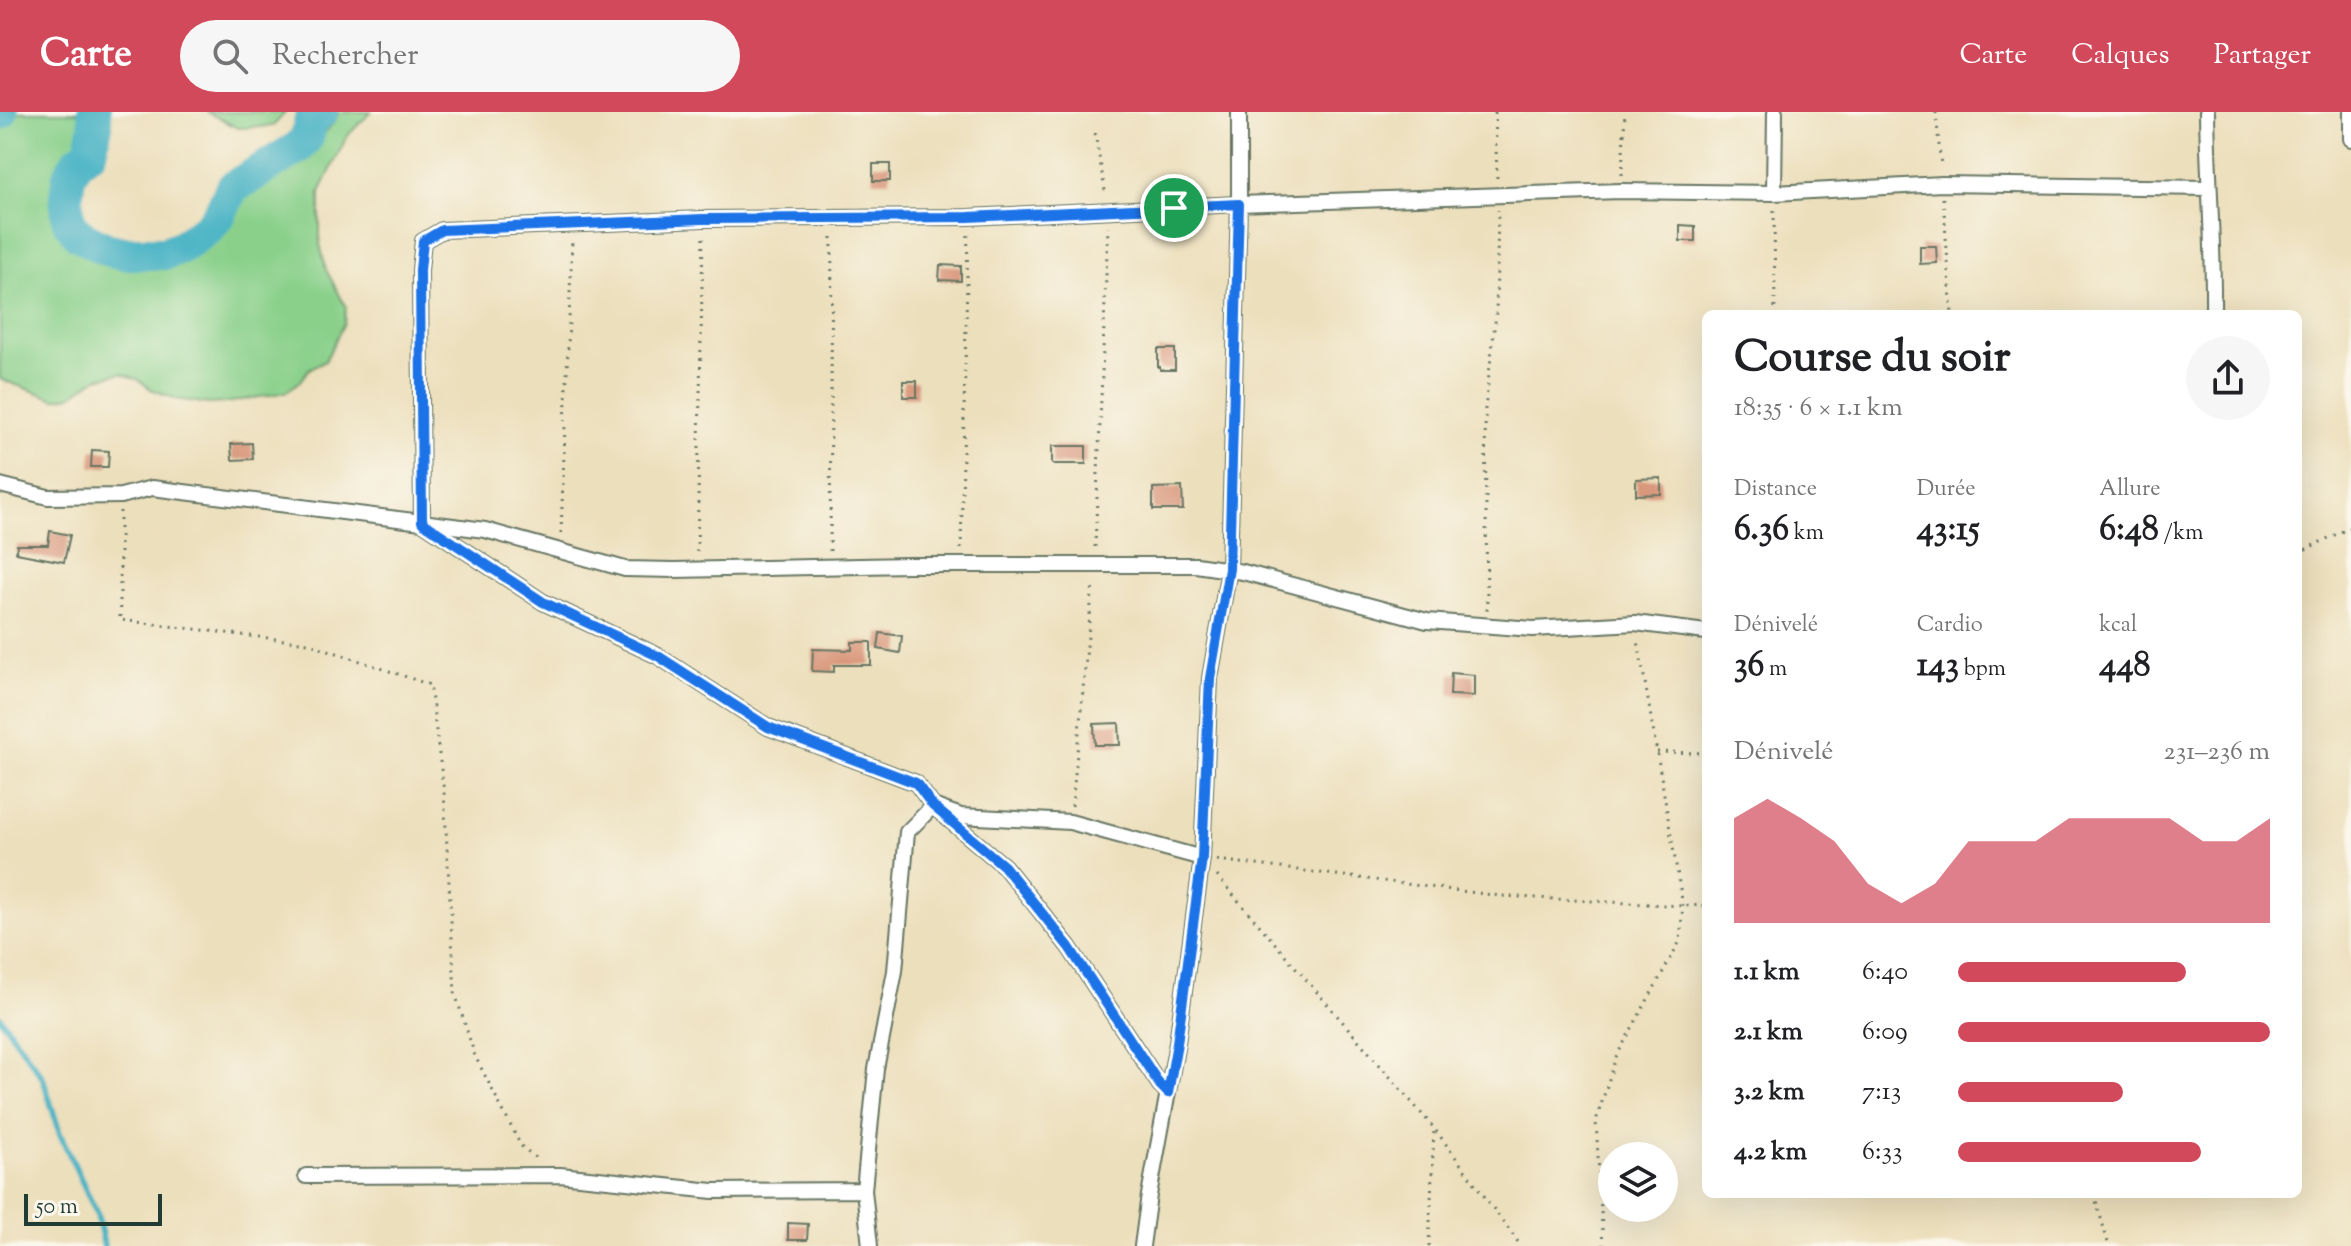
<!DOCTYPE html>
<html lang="fr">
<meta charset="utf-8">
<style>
body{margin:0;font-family:"Sorts Mill Goudy",serif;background:#f6f6f6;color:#202124;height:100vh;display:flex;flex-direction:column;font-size:30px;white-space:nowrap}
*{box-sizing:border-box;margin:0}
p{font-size:26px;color:#757577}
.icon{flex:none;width:44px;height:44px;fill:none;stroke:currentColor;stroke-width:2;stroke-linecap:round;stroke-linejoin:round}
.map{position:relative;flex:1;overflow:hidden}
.side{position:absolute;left:1702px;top:198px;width:600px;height:888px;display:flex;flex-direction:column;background:#fff;border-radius:12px;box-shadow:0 8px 32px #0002}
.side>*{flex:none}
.controls{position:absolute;left:1598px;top:1030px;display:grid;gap:16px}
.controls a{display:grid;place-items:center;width:80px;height:80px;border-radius:50%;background:#fff;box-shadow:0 8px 32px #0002;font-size:40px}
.scale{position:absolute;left:24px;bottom:20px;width:138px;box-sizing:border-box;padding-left:8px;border:4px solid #1f3d34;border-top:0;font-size:22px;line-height:28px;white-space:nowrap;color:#1f3d34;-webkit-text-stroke:6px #fbf7ec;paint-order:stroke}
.pin{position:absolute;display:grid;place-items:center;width:68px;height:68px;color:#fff;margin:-34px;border:4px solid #fff;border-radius:50%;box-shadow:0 2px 8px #0007}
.round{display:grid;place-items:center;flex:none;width:84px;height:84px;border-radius:42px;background:#f6f6f6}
.overview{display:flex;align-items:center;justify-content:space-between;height:136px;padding:0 32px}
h1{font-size:44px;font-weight:700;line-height:60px}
.stats{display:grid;grid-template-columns:repeat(3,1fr);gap:12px;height:136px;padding:8px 32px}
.stats div{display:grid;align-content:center}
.stats b{font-size:34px;font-weight:700}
.stats small{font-size:22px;font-weight:400}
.stats p{font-size:22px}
.chart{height:224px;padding:16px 32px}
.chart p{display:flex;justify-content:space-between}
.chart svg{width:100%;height:144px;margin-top:8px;fill:#d1495b;opacity:.7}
ul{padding:0 32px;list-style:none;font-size:26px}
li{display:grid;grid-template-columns:128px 96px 1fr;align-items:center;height:60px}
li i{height:20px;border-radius:10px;background:#d1495b}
header{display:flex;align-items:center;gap:48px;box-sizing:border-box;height:112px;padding:0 40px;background:#d1495b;color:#fff}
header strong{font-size:38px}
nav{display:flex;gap:44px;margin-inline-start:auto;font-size:28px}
.search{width:560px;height:72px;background:#f6f6f6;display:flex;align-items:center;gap:20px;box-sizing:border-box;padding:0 28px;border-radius:44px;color:#757577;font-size:30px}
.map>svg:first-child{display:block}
.green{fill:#8ad08b;stroke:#548660;stroke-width:2}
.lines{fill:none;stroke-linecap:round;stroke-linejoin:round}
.stream{stroke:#47b2c4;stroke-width:6}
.river{stroke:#47b2c4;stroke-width:34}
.building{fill:#d9987d}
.street-casing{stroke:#677664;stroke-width:18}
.path{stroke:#677664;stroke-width:3;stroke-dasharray:2 6;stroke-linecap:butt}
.street{stroke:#fff;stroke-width:14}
.route-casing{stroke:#fff;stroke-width:16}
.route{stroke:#1a73e8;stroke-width:10}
</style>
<header>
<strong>Carte</strong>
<div class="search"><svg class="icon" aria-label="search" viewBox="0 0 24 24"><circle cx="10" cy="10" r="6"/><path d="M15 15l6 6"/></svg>Rechercher</div>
<nav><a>Carte</a><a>Calques</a><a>Partager</a></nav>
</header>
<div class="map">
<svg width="2351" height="1134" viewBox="0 0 2351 1134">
<rect width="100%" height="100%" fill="#fbf7ec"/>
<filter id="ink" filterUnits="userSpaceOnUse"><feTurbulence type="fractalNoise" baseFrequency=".0125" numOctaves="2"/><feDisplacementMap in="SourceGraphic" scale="16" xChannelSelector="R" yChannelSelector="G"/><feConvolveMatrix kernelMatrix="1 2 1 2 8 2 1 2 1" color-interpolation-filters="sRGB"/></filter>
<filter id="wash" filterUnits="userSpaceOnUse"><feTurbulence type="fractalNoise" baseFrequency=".006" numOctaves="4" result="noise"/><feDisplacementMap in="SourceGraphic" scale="32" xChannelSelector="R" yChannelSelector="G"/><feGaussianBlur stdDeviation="1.8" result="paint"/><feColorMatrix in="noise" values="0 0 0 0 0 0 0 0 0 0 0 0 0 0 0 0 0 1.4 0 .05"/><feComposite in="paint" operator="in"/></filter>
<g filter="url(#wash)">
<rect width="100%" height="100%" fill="#ecdfbc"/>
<!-- green -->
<path class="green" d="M19 0H78L87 9 84 25 73 39 66 44 57 72 59 96 74 129 87 141 103 149H155L180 143 218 122 229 109 239 86 255 74 272 69 289 49 311 37 334 10 339 0H371L347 24 320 80V132L326 158 346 195 344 211 325 249 309 257 299 270 286 280 226 291 209 292 176 287 151 277 137 267 121 261 97 266 71 284 55 287 0 267V18Z
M207 0H286L273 14 238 16Z"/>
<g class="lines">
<!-- stream -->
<path class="stream" d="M0 905 43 966 60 1022 97 1102 104 1134"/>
<!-- river -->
<path class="river" d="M94 0 96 13 90 40 78 49 69 64 66 85 69 110 79 123 106 137 123 141H165L181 135 208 116 219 103 232 76 299 35 307 25 311 8 321 0
M0 1 1 0"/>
</g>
<g id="blocks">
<!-- building -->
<path class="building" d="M873 52H890V69H873Z
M1680 113 1695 114V129H1680Z
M1920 134H1936L1937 151 1920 152Z
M940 153 961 154V169L939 168Z
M1158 237H1175V258H1160V255H1158Z
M903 269H917V285H903Z
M252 331 253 347 232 348 231 332Z
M1052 334H1086V352H1052Z
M92 338 109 339 108 355H91Z
M1661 366V382L1636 383V367Z
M1182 375 1183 398H1153V376Z
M50 419 70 423 64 450 16 441 17 433H48Z
M880 521 902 524 900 541 878 537Z
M852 530H871V553H834V560L812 559 813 537 852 538Z
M1451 561 1474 563V584L1450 583Z
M1119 611 1120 633H1095L1094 612Z
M788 1111 808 1112 807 1128H788Z"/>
</g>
</g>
<g filter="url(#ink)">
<use href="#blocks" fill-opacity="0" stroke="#677664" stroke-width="2"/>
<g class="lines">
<!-- street casing -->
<g class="street-casing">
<path id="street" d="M2207 0C2208 67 2214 135 2213 202
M2351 0V27
M1774 81 1775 0
M0 373 48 385 121 384 152 376 485 418 625 457 674 458 909 453H1196L1243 460 1427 509 1533 517 1635 511 1706 520
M1202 746 1070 710 961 704 933 694 916 671 768 615 658 544 543 490 422 410 420 158 423 129 442 118 703 107 968 105 1239 92 1621 79 1774 81 1942 72 2208 76
M306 1064 560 1063 713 1079 864 1078
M870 1134 864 1078 876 957 895 859 907 720 933 694 1004 754 1069 835 1160 973 1168 981
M1142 1134 1149 1083 1177 931 1202 746 1210 566 1229 457 1239 92V0"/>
</g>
<!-- path -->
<path class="path" d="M1495 0 1497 67
M1936 0 1941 55
M1095 21 1106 84
M1622 63 1625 0
M1943 86 1952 202
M1774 98 1775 202
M120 399V508L308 531 430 573 444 680 455 881 475 944 521 1034 537 1047
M561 421 572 129
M1095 435 1108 115
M961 437 968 121
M830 439 832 123
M697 440 703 123
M2298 441 2351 415
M1487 498 1485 297 1496 202 1498 98
M1657 640 1706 641
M1072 694 1093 471
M1217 748 1501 784 1683 794 1706 793
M1217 764 1434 1016 1521 1134
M2094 1082 2109 1134
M1429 1134 1434 1018
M1603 1134 1596 1009 1616 945 1680 829 1683 794 1638 529"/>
<!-- street -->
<use href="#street" class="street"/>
</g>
</g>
<g class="lines" filter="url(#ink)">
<!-- route casing -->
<g class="route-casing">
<path id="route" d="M1239 92 1229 457 1210 566 1202 746 1177 931 1168 981 1160 973 1069 835 1004 754 933 694 916 671 768 615 658 544 543 490 422 410 420 158 423 129 442 118 703 107 968 105Z"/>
</g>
<!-- route -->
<use href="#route" class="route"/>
</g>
</svg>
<div class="controls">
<a><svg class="icon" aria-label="layers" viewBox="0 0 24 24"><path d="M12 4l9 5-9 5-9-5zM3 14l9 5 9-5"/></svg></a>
</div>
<div class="scale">50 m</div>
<div class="pin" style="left:1174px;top:96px;background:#1e9e55"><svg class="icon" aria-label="arrive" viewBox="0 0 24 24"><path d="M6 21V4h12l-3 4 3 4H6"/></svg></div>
<section class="side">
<div class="overview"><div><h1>Course du soir</h1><p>18:35 · 6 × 1.1 km</p></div><a class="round"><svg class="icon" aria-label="share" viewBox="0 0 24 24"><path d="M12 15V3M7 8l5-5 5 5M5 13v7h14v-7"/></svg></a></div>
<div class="stats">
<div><p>Distance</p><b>6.36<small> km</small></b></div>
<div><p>Durée</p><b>43:15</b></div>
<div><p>Allure</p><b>6:48<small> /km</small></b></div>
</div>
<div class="stats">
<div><p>Dénivelé</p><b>36<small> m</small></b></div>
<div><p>Cardio</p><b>143<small> bpm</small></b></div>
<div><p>kcal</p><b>448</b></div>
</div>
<div class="chart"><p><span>Dénivelé</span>231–236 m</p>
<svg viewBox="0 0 160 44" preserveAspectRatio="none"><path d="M0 44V12L10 6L20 12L30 19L40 32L50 38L60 32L70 19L80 19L90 19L100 12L110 12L120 12L130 12L140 19L150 19L160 12V44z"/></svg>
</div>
<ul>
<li><b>1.1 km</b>6:40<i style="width:73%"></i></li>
<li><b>2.1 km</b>6:09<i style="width:100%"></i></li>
<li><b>3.2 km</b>7:13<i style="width:53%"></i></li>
<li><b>4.2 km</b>6:33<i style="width:78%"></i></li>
</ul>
</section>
</div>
